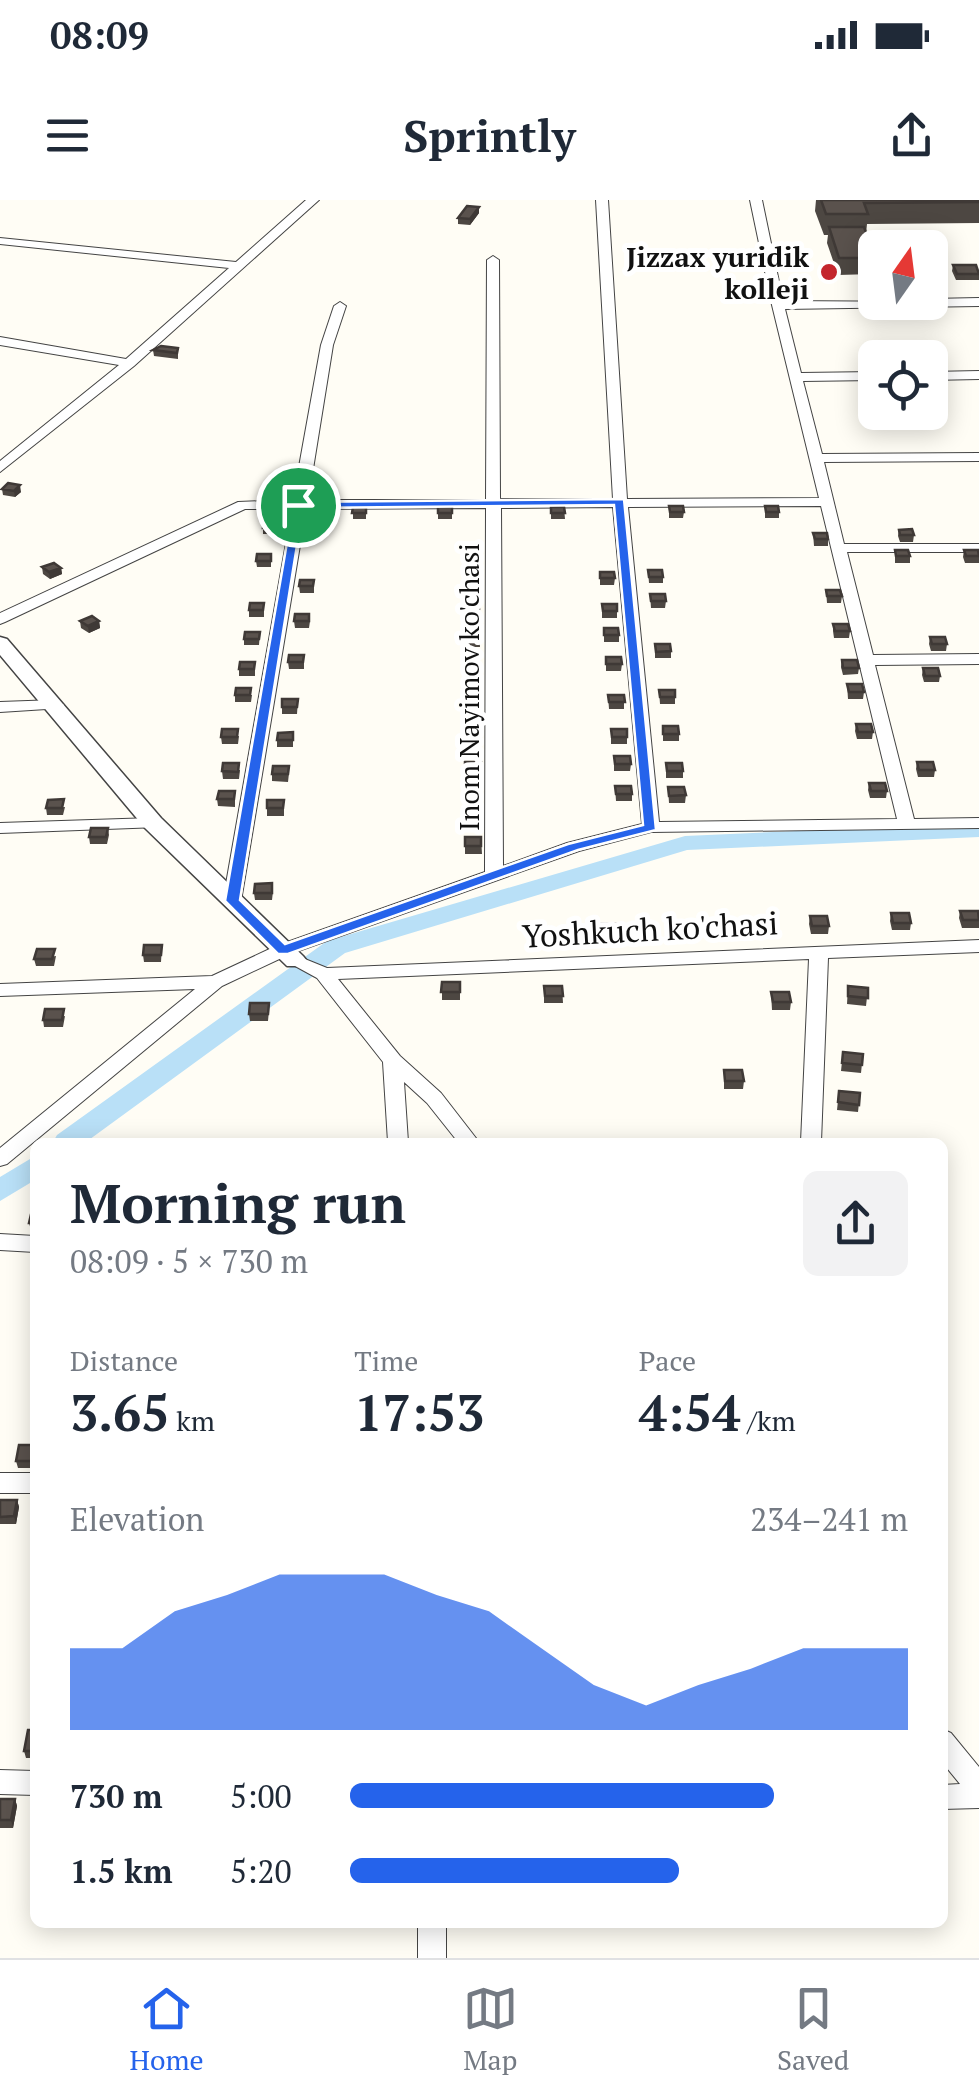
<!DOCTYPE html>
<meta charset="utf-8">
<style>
body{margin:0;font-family:"PT Serif",serif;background:#f2f2f3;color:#1f2937;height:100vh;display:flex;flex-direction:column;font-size:38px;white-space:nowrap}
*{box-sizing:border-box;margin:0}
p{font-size:32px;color:#747a83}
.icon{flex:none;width:55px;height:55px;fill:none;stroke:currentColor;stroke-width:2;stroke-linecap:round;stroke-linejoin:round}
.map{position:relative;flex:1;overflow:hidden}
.details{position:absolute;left:30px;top:938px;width:918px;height:790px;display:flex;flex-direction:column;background:#fff;border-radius:15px;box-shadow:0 5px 25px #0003}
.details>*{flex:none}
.needle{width:65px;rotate:14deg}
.fabs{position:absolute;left:858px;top:30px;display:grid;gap:20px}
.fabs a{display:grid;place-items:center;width:90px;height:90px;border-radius:15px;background:#fff;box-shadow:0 5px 25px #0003;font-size:50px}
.pin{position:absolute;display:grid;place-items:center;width:85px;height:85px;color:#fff;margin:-42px;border:5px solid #fff;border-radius:50%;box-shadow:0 2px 10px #0007}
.round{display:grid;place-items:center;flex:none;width:105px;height:105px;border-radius:15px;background:#f2f2f3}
.overview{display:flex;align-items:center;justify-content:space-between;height:170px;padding:0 40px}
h1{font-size:55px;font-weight:700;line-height:75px}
.stats{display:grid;grid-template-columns:repeat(3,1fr);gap:15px;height:170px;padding:10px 40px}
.stats div{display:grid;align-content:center}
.stats b{font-size:50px;font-weight:700}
.stats small{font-size:28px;font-weight:400}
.stats p{font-size:28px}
.chart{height:280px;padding:20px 40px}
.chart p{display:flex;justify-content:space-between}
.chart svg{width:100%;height:180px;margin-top:10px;fill:#2563eb;opacity:.7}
ul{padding:0 40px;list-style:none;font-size:32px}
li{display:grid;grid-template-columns:160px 120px 1fr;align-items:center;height:75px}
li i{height:25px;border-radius:12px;background:#2563eb}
.status{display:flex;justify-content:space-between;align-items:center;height:70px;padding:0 50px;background:#fff;direction:ltr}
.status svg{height:28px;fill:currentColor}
header{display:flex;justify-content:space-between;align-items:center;height:130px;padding:0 40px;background:#fff;font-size:45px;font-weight:700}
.menu{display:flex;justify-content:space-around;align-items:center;height:140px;border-top:2px solid #e0e1e3;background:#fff;font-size:28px;color:#747a83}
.menu a{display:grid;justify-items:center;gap:5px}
.menu .active{color:#2563eb}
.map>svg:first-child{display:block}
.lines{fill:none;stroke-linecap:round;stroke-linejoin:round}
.canal{fill:#b9e0f7;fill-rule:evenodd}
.minor-casing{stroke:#444;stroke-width:2}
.tertiary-casing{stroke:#444;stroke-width:3}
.minor{fill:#fff;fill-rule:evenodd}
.tertiary{fill:#fff;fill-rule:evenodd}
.wall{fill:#4d4742}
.shaded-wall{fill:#3f3936}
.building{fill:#5a524d;stroke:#3f3936;stroke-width:2.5}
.route{fill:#2563eb;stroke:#fff;stroke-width:2.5;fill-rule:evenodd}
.poi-dot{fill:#c4262e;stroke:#fff;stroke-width:4}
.labels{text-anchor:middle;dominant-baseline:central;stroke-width:10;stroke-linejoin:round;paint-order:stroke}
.far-poi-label{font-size:28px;font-weight:bold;fill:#111;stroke:#fff;text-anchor:end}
.far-street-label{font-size:28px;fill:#111;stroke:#fff}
.street-label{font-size:32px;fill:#111;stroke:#fff}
</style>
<div class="status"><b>08:09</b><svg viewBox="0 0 49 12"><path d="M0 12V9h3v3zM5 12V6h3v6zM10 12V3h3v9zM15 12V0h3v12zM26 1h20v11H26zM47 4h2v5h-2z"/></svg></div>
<header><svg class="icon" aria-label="menu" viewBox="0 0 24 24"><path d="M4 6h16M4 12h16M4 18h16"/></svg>Sprintly<svg class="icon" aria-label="share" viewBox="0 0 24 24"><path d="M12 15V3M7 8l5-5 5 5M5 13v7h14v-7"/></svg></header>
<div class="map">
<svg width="979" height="1758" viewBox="0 0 979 1758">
<rect width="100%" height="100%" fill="#fffdf5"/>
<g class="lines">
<!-- canal -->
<path class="canal" d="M979 623V637L687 650 345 753 86 942H53L57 935 327 741 685 636Z
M35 956V980L0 1001V977Z"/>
<!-- minor casing -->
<g class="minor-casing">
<path id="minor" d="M306 0H319L134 166 0 272V261L119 165 0 145V137L126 159 229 68 0 44V38L236 62Z
M596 0H608L627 299 819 298 772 105 750 0H762L783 101 930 102V99L979 98V106L785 109 801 173 875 172V180L803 181 822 254 979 253V261L824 262 844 344H979V352H847L873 455 979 454V464L875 465 914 619 979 618V628L651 632 579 651 290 754 222 786 7 964 0 966V948L195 789 0 796V784L212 776 276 746 485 672 486 308 306 309 241 701 232 706 223 701 292 309H245L5 422 0 424V413L238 302 293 300 321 145 334 106 340 102 346 106 333 145 308 300H486L487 60 493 56 499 60 500 299H613ZM821 306 897 619 659 622 628 307ZM613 307 642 624 567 643 503 666 501 308Z
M979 171V179L930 180V172Z
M56 500 64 505 62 508 0 512V502Z
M153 618 159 619 162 623 159 627 0 633V623Z
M979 740V752L828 758 821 942H801L809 759 338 779 400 856 441 893 479 942H458L427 903 404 882 408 942H388L383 862 317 778 286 761 295 755 327 768Z
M0 1034 35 1036V1052L0 1050Z
M0 1273H35V1293H0Z
M942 1529 951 1533 979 1567V1608L942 1609V1585L960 1584 942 1562Z
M0 1570 35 1571V1595L0 1594Z
M418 1722H446V1758H418Z"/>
</g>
<!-- tertiary casing -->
<g class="tertiary-casing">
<path id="tertiary" d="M0 437 7 439 161 618 303 756 307 761 303 766H287L145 628 0 455Z"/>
</g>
<!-- minor -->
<use href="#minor" class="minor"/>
<!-- tertiary -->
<use href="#tertiary" class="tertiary"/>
</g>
<!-- wall -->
<path class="wall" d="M816 0H979V23L867 24 866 34 875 57 873 74 838 75 827 43 828 35H824L815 11Z
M479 7V13L470 25 458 24V18Z
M953 65 979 72V80H956L952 71Z
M178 148V159L154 156 153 150Z
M2 289 21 292 15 297 3 295Z
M669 306 684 312 683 318H669Z
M765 306 779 312V318H765Z
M353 307H366V319H353Z
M438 307H452V319H438Z
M551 307H564L565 319H551Z
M277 322V334H263V328Z
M899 330 914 335 913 342H900L898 336Z
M813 333 828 339V346H814Z
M895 350 910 356V363H895Z
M964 350 979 352V363H965L963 357Z
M271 354V367H257L256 361Z
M42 367 61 368 62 374 50 379 43 374Z
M464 370H479V384H464Z
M648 370 663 377V383H649Z
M600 372 615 378 614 385H600Z
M314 380V393H300L299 386Z
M826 390 842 396 841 403H827Z
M650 394 666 401 665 408H651Z
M464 402H479V416H465Z
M264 403V417H249V410Z
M602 404H617V418H602Z
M80 421H99L100 428 89 433 81 428Z
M294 421H310L309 428H295Z
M833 424 850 431 849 438H834L833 431Z
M604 428 619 435V442H604Z
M260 432 259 445H244V439Z
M465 433H479L480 447H465Z
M930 437 947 444 946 451H931L929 444Z
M655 444 671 451V458H655Z
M842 460 859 468 858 474 843 475 841 467Z
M288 462H304V469H289Z
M606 464H622L621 471H606Z
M465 465H480V479H465Z
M923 468 940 476 939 482H924L922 475Z
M239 469H255V476H239Z
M847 484 864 492 863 499H848Z
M659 490 675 497V504H660Z
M235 495H252L251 502H235Z
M608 495H624V509H609Z
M465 498H480V513H465Z
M298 499 297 514H282V507Z
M856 524 873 532 872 539H857L855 531Z
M663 526 679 534V541H663Z
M611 529H627V544H611Z
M465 531H480L481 546H465Z
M293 532V547H277V540Z
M239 536 238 544H222L221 537Z
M614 556 631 564 630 571H614Z
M465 562H481V578H465Z
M917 562 935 570 934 577H918L916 569Z
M666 563 683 571V578H666Z
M240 570 239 579H223L222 571Z
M289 573 288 582 272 581V574Z
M869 583 887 591 886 598H870L868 590Z
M615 586 632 594V601H616Z
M668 587 686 595 685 603H669Z
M235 591V607L218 606 217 599Z
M465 600H481V616H465Z
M65 607 63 615H47L46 608Z
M284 607V616H267V608Z
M108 628 109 635 107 644H90L89 637Z
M465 637H481L482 654H465Z
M273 691 272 700H255L254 693Z
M960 711 979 715V728H962L959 718Z
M891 713 911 723 910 730H892L890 721Z
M810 716 829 726 828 734H811L809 724Z
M728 720 747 729V737H729Z
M599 724H617V741H600Z
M532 727H549L550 744H532Z
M162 745 161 762H144L143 755Z
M56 756 54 766H36L34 759Z
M442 782H460V800H442Z
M544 786H562L563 803H544Z
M848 786 868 788 866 806 847 804Z
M771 792 791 802 790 810H772Z
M269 810 268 821H250L249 814Z
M65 816 63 827H44L43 820Z
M843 852 863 854 861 873 841 871Z
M724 870 744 881 743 889H724Z
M839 891 860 893 858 912 837 910Z
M35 1010V1030H31L29 1023Z
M35 1245V1268H18L16 1261Z
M0 1300H17L19 1307 16 1324H0Z
M35 1530V1558H26L24 1551Z
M0 1599H15L17 1606 13 1628H0Z"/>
<!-- shaded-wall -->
<path class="shaded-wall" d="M479 7V13L470 25V19Z
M20 285 21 292 15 297 14 291Z
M61 368 62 374 50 379 49 372Z
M99 421 100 428 89 433 88 426Z
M17 1300 19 1307 16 1324 14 1316Z
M15 1599 17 1606 13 1628 11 1620Z"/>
<!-- building -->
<path class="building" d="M821 0H979V2L864 3 868 14H826Z
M467 6 479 7 470 19 458 18Z
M829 27H864L875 58H839Z
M953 65H976L979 74H957Z
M161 146 178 148 177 153 153 150Z
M8 283 20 285 14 291 2 289Z
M669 306H683L684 312H670Z
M765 306H778L779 312H766Z
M353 307H366V313H352Z
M438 307H452V313H438Z
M551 307H564L565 313H551Z
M264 322H277V327L263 328Z
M912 329 914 335H900L899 330Z
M813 333H827L828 339H815Z
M895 350H908L910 356H896Z
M964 350H978L979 356H966Z
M257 354H271V361H256Z
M54 363 61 368 49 372 42 367Z
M464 370H479V377H464Z
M648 370H662L663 377H649Z
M600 372H614L615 378H600Z
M300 380H314L313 386H299Z
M826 390H840L842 396H827Z
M650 394H665L666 401H651Z
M464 402H479V409H465Z
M250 403H264L263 410H249Z
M602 404H617V411H603Z
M295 414H309V421H294Z
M92 416 99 421 88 426 80 421Z
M833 424H848L850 431H835Z
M604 428H618L619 435H604Z
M245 432H260L259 439H244Z
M465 433H479L480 440H465Z
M930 437H945L947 444H932Z
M655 444H670L671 451 656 452Z
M289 455H304L303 462H288Z
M606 457H621L622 464H606Z
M842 460H857L859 468H843Z
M240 462H255L254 469H239Z
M465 465H480V472H465Z
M923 468H938L940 476H925Z
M847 484H862L864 492H849Z
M236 488H251L250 495H235Z
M659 490H675V497H660Z
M608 495H624L625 502H609Z
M465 498H480V506H465Z
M282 499H298L297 507H282Z
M856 524H871L873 532H858Z
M663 526H678L679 534H663Z
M222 529H238L237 537H221Z
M611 529H627V537H612Z
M465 531H480L481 538H465Z
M293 532V540H277L278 533Z
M614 556H630L631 564H615Z
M465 562H481V570L465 571Z
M917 562H933L935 570H919Z
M223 563H239L238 572 222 571Z
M666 563H682L683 571H667Z
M273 566H289L288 574H272Z
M869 583H885L887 591H871Z
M615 586H631L632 594H616Z
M668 587H684L686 595 669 596Z
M219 591H235L234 599H217Z
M64 599 62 608H46L48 600Z
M267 600H284L283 608H267Z
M465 600H481V609H465Z
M91 628H108L106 637H89Z
M465 637H481V646H465Z
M272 683V693H254L255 684Z
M960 711H978L979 720H963Z
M891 713H909L911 723H893Z
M810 716H827L829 726H812Z
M728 720H746L747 729H729Z
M599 724H617L618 734H600Z
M532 727H549L550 737H532Z
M144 745H162L161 755H143Z
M37 749H55L52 759H34Z
M442 782H460V792H441Z
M544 786H562L563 796H545Z
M848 786 868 788V798L848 796Z
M771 792H789L791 802H773Z
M250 803H269L268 814H249Z
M45 809H64L62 820H43Z
M843 852 863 854 862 865 842 863Z
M724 870H742L744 881H725Z
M839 891 860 893 859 905 838 902Z
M32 1010H35V1023H29Z
M19 1245H35V1261H16Z
M0 1300H17L14 1316 0 1317Z
M28 1530H35V1551H24Z
M0 1599H15L11 1620H0Z"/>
<!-- route -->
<path class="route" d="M624 299 656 630 578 650 288 754H278L225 701 294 302ZM614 305 643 625 568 644 285 744 240 700 303 308Z"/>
<!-- markers -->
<circle class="poi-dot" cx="829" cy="72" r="10"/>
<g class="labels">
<!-- far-poi labels -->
<g class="far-poi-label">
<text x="809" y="56">Jizzax yuridik<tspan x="809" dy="32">kolleji</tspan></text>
</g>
<!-- far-street labels -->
<g class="far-street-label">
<text transform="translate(468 487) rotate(-90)">Inom Nayimov ko'chasi</text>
</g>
<!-- street labels -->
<g class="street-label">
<text transform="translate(650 729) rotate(-3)">Yoshkuch ko'chasi</text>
</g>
</g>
</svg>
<div class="fabs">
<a><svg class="needle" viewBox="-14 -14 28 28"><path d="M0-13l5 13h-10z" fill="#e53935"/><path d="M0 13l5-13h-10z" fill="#747a83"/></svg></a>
<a><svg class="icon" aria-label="locate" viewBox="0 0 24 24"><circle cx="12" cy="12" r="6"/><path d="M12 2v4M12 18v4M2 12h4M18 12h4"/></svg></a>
</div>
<div class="pin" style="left:298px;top:305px;background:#1e9e55"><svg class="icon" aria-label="arrive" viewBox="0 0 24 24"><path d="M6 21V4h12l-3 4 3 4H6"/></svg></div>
<section class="details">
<div class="overview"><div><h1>Morning run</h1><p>08:09 · 5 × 730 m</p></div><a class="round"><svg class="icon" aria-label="share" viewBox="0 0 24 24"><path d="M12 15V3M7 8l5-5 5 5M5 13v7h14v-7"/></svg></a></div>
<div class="stats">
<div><p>Distance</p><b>3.65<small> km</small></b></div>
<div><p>Time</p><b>17:53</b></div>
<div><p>Pace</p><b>4:54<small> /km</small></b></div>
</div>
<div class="chart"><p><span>Elevation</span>234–241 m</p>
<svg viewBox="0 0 160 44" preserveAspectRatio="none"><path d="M0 44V24L10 24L20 15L30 11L40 6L50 6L60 6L70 11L80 15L90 24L100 33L110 38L120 33L130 29L140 24L150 24L160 24V44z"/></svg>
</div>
<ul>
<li><b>730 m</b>5:00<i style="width:76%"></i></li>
<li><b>1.5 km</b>5:20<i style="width:59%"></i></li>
</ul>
</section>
</div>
<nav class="menu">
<a class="active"><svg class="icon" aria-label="home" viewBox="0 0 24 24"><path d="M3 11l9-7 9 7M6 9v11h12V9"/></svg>Home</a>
<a><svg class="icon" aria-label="map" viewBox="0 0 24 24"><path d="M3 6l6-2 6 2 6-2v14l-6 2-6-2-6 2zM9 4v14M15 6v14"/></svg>Map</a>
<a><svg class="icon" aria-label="saved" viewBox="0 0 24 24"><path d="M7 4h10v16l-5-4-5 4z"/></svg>Saved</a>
</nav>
